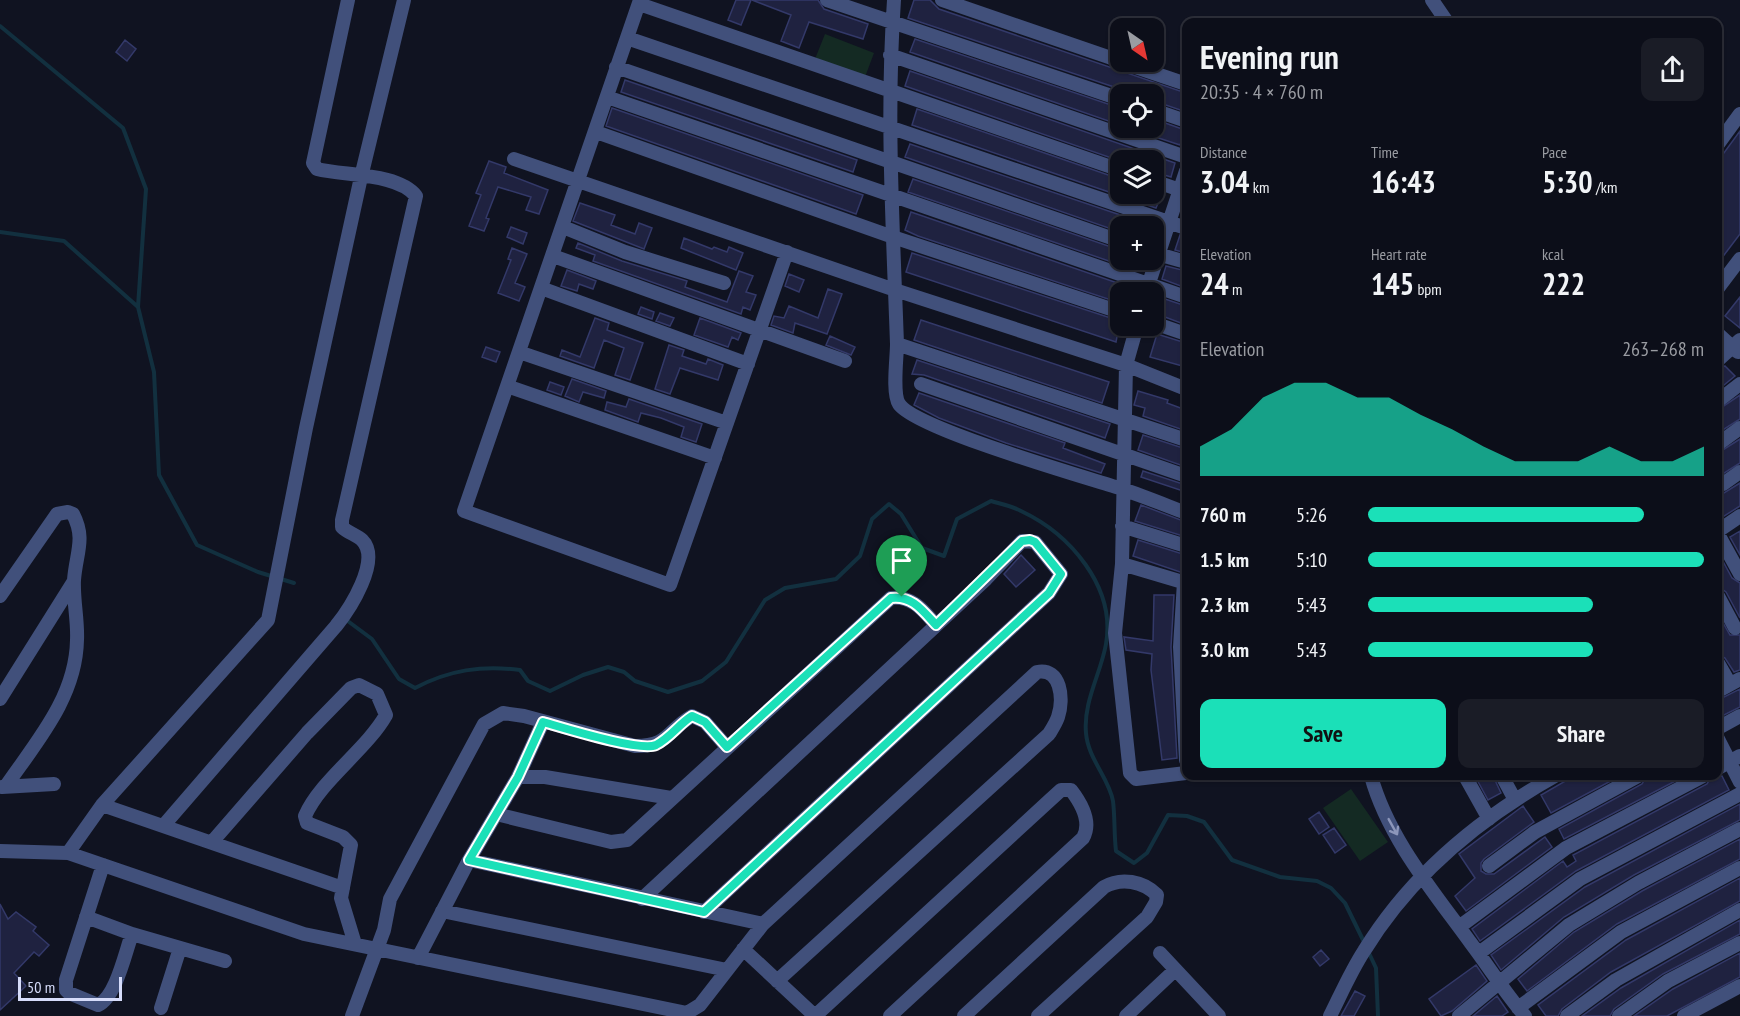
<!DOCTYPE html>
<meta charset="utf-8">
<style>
body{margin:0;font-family:"PT Sans Narrow",sans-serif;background:#1a1c26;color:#f1f3f6;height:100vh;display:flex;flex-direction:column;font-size:22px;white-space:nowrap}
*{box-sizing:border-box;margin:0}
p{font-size:20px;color:#9a9ca2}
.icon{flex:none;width:33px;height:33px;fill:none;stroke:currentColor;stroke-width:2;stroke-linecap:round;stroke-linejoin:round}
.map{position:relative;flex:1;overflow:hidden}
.details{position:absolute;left:1182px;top:18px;width:540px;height:762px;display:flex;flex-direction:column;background:#0c0e19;border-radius:12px;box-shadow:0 2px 4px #0004,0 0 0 2px #2c2e38}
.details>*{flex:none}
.needle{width:39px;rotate:146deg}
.tools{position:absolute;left:1110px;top:18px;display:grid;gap:12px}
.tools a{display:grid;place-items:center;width:54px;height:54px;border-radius:12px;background:#0c0e19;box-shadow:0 2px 4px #0004,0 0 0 2px #2c2e38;font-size:30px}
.scale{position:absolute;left:18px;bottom:15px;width:104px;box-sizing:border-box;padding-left:6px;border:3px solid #d6dcfa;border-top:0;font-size:16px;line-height:21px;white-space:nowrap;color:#d6dcfa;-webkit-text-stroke:4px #101321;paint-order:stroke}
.pin{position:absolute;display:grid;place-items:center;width:51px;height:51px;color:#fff;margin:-62px -26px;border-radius:50% 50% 50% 0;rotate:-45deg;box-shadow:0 0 6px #0007}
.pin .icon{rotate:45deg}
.round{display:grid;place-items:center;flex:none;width:63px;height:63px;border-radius:12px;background:#1a1c26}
.headline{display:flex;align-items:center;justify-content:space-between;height:102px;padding:0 18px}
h1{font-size:33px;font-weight:600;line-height:45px}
.stats{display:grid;grid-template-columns:repeat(3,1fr);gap:9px;height:102px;padding:6px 18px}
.stats div{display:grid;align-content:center}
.stats b{font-size:30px;font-weight:600}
.stats small{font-size:16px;font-weight:400}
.stats p{font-size:16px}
.chart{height:168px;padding:12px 18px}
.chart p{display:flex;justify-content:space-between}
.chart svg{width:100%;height:108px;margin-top:6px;fill:#1be0b8;opacity:.7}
.primary-button{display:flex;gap:12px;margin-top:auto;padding:12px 18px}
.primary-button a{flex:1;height:69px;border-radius:12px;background:#1be0b8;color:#111;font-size:24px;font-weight:600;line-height:69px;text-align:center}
.primary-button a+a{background:#1a1c26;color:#f1f3f6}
ul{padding:0 18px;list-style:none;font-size:20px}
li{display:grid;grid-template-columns:96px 72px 1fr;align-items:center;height:45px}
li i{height:15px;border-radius:8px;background:#1be0b8}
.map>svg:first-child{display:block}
.green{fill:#142a23}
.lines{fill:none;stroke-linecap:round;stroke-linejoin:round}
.stream{stroke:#12303f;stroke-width:4}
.building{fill:#1f2240;stroke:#333969;stroke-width:1.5}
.minor{stroke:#41507b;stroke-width:14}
.oneway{stroke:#8c96ba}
.route-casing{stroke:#fff;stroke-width:12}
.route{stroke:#1be0b8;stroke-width:8}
</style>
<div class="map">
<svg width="1740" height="1016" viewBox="0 0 1740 1016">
<rect width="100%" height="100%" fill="#101321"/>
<!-- green -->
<path class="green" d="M825 34 874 53 865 77 815 59Z
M1351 789 1388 842 1360 861 1323 808Z"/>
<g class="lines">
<!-- stream -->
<path class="stream" d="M0 26 123 128 146 189 138 307 154 372 159 475 197 545 258 572 294 583
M0 232 64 241 138 307
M345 619 372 639 399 679 415 688C449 670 482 665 520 670L528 681 550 691 583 675 608 667 624 672 635 681 668 692 702 681 726 662 765 600 785 588 836 579 860 556 872 519 889 504 901 514 922 548 944 556 957 519 991 501C1001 504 1012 506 1021 511 1070 534 1116 587 1106 644 1101 673 1083 702 1086 733 1088 759 1109 778 1113 801 1115 817 1114 835 1116 851L1134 863 1147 853 1168 815 1187 816 1204 822 1232 860 1280 877 1317 881 1331 888 1345 903 1365 944
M1368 951 1376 968 1378 1016"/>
</g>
<!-- building -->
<path class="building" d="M736 0H751L741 25 728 20Z
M752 0H818L824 9 868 24 863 39 809 22 799 48 781 41 791 15Z
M914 0H930L939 9 1186 93V112L1154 101V94H1128L1123 90 908 18Z
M915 39 1120 108V125L910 52Z
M125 40 136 49 127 61 116 52Z
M910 71 1175 163 1171 177 1154 172V160L1120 161 905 86Z
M625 80 857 160 853 172 621 92Z
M612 108 863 195 856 214 606 126Z
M917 109 1120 179V194H1154V190L1162 193 1156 208 912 125Z
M1154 119 1185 130 1180 145 1128 128H1154Z
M1740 131V234L1718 263V161Z
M910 144 1150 225 1120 226V232L905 157Z
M489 161 506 167 504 173 548 190 539 214 526 210 531 197 498 187 486 218 489 219 484 231 469 226 481 195 476 193Z
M913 179 1120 250V260H1142L1138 271 908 192Z
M580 203 615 215 611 225 635 234 639 223 652 228 644 249 573 221Z
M911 212 1132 288 1131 292H1120V303L918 236 905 230Z
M511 227 527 233 523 244 507 237Z
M1180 235 1186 237V253L1175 250Z
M684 238 712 249 714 247 727 252 729 247 743 253 736 270 681 248Z
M578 243 622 261 687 281 685 287 727 302 739 271 753 276 746 292 756 295 750 310 743 307 741 314 593 261 595 255 576 248Z
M512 248 527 254 515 283 525 287 519 301 498 293 511 260 508 259Z
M912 253 1120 321 1116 342 906 272Z
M1166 266 1186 271V288L1162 279Z
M567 270 596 281 593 289 579 284 577 291 561 286Z
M789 274 804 280 799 292 785 286Z
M828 289 842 294 827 334 795 323 793 333 771 325 774 316 784 318 789 306 818 318Z
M1740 297V328L1725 316Z
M1162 298 1186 306V325L1157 314Z
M641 307 654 312 652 319 638 314Z
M660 313 674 318 670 326 656 321Z
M595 318 609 323 607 330 643 343 630 380 615 375 624 348 604 340 594 368 560 356 562 350 580 357Z
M700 318 741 333 738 340 732 337 728 347 694 335Z
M921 320 1109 382 1102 403 914 340Z
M1157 334 1186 343V367L1150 357Z
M830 336 855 347 851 355 826 345Z
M669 345 684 350 682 356 706 364 708 359 723 365 718 380 680 368 670 394 655 389Z
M486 347 500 352 496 362 482 357Z
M917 360 1110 424 1105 438 924 375 912 374Z
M1725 366 1735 376 1718 390V369Z
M572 379 606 391 604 398 583 392 579 402 565 396Z
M550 382 564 387 561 395 547 390Z
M1138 391 1168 400 1167 403 1186 410V431L1143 416 1145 408 1134 405Z
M919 393 1065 443 1063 448 1105 464 1101 473 1006 443 939 418 914 405Z
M1740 395V419L1718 433V410Z
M629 399 702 424 696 442 681 437 684 427 661 418 641 413 638 422 605 410 607 402 626 407Z
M1143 435 1186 449V467L1138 450Z
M1740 439V463L1718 477V453Z
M1143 471 1186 485V492L1141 477Z
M1740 483V506L1718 520V491L1724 493Z
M1141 505 1186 522V537L1135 521Z
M1740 531V555L1730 537Z
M1138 540 1186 555V574L1133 556Z
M1718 552 1732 578 1740 583V618L1726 592 1718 586Z
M1021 555 1035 570 1016 587 1004 574Z
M1154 595H1174L1171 647 1177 758 1162 760 1151 670 1152 654 1126 650 1124 637 1153 641Z
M1718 614 1730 635H1740V670L1734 672 1725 658 1718 654Z
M1740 689V707L1720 717 1718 700Z
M1475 776H1493L1501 793 1488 800Z
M1574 776H1620L1551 813 1541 795Z
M1647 776H1685L1564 839 1559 829 1642 784Z
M1712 776H1722L1729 790 1576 871 1480 941 1472 929 1563 861 1567 867 1576 861 1573 855 1707 784Z
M1740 804V820L1634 875 1564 917 1501 970 1491 955 1585 887Z
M1523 806 1534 822 1484 859 1481 863V871L1486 874H1494L1545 837 1552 847 1466 911 1455 896 1475 878 1459 854Z
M1319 812 1329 827 1319 834 1309 819Z
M1334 828 1346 845 1335 853 1323 835Z
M1740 839V859L1617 924 1527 991 1518 979 1574 932 1642 891Z
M1740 878V901L1611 972 1562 1009 1558 1016H1546L1538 1005 1626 940Z
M0 904 8 919 16 912 36 927 33 931 49 945 39 956 34 952 14 973 26 986 0 1010Z
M1740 920V934L1663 974 1614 1009 1610 1016H1582L1621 988Z
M1321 950 1329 959 1320 966 1313 957Z
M1740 953V977L1667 1016H1634L1673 989Z
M1476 965 1487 981 1452 1011 1441 1016 1429 999Z
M1355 991 1365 996 1354 1016H1341Z
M1497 996 1508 1012 1502 1016H1473Z"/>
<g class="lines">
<!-- minor -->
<path class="minor" d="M640 0 464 511 670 585 787 252
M827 0 1120 99
M894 0C886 115 893 229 897 344L1186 440
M942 0 1120 61
M1432 0 1447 22
M639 4 1120 170
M627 38 1186 228
M890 55 1186 157
M1121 62 1186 84
M616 67 1120 241
M607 97 1186 297
M1154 110 1186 121
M596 132 893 237 1120 312
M1718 144 1740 114
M514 159 895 290 1126 365 1186 389
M1154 181 1186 192
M563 227 625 252 724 283
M1154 253 1186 262
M553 256 845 361
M541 288 748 364
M1718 288 1740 259
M1146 292 1186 171
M1154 323 1186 334
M1137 326 1126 365 1122 564 1115 633 1130 773 1136 779 1186 773
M1718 334 1738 352
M897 344C897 358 892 393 899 404 916 429 1085 477 1122 489 1143 496 1165 505 1186 513
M519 352 727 423
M1718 360 1740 340
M921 384 1186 476
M507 386 715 458
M1718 401 1740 384
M1718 444 1740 428
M1723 484 1740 472
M1122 526 1186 546
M1718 531 1740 516
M1718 534 1740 574
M1122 564 1186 583
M1184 582 1180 647 1186 760
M0 596 57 514 68 512 73 514C86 539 76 553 74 580 73 600 78 620 77 640 76 697 37 741 6 786
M1718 596 1735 628
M1718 663 1730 684
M1718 691 1740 679
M0 699 74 581
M1718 728 1740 716
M1718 739 1740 782
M1718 768 1740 756
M1371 776C1388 838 1433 891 1470 942 1489 967 1505 993 1525 1016
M1465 776 1489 819
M1502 776 1515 800
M518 777 543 722
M2 787 54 784
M102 805 343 888
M496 814 611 842 627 840 891 598C912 595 924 611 936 625
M164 825 336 626C349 610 382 560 362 540 357 535 348 533 342 527V520L416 196C398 173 345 176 317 169L313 163 348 0
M212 842 307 733 351 688 359 685 377 694 386 715C367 749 320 781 305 816L307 823 343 837 351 845 341 898 355 944
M0 851 68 853 304 934 687 1013 700 1005 763 924 1037 672C1061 667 1064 699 1058 717 1056 723 1052 729 1049 734L777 981
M68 853 102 805 268 620 306 428 361 177 404 0
M469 860 763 924
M103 865 66 980V990L69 993 98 1005C116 997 125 953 132 934L225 961
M1489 866 1535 832 1638 776
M642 899 986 579 1022 541 1035 542 1061 574 1049 593 704 912
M442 911 727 970
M86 917 132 934
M1459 927 1566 848 1703 776
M743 949 815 1016
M1160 953 1219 1016
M1479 953 1580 879 1740 794
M418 958 469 860 518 777H545L671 798
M161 1008 180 948
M1518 1008 1621 932 1740 868
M352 1016 384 930 390 899 484 724 503 713 524 716 635 746C670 746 666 731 692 716L705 722 727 747
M815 1016 1050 800 1061 790H1071C1081 803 1092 822 1083 838L890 1016
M964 1016 1104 887C1121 877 1143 881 1157 895L1156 902 1147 917 1038 1016
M1126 1016 1175 970
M1330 1016C1341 994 1351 971 1364 951 1410 876 1480 818 1555 776
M1459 1016 1569 925 1638 883 1740 829
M1567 1016 1616 980 1740 910
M1619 1016 1668 981 1740 943
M1684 1016 1740 986"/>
</g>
<!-- one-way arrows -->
<defs><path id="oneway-shaft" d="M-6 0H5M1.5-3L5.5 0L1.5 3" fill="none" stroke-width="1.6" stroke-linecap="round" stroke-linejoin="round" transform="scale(1.5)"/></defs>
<use class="oneway" href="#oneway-shaft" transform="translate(1393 827) rotate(61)"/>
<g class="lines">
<!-- route casing -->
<g class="route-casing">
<path id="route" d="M1030 540 1035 542 1061 574 1049 593 704 912 469 860 518 777 543 722C564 728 640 752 656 745 670 738 679 724 692 716L705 722 727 747 891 598C912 595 923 611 936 625L1022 541Z"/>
</g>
<!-- route -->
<use href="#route" class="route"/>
</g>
</svg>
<div class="tools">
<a><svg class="needle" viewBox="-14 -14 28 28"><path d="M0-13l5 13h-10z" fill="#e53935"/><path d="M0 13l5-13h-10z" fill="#9a9ca2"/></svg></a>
<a><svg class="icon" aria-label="locate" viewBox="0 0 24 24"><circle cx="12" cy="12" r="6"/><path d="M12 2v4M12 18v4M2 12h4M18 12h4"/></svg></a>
<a><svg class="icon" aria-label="layers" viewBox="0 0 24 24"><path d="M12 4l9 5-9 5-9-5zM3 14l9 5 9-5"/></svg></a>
<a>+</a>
<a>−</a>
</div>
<div class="scale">50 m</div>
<div class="pin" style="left:902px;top:597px;background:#1e9e55"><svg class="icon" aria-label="arrive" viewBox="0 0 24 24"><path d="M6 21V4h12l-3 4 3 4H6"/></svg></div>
<section class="details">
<div class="headline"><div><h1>Evening run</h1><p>20:35 · 4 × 760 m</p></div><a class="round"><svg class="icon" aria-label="share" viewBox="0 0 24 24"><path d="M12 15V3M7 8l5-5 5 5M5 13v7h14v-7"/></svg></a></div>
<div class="stats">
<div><p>Distance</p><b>3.04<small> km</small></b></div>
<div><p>Time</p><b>16:43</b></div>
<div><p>Pace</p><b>5:30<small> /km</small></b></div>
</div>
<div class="stats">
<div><p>Elevation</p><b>24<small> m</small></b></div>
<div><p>Heart rate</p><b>145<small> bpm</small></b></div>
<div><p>kcal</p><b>222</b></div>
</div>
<div class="chart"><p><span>Elevation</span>263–268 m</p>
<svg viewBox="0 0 160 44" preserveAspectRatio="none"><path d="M0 44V32L10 25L20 12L30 6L40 6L50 12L60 12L70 19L80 25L90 32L100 38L110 38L120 38L130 32L140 38L150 38L160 32V44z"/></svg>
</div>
<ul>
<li><b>760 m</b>5:26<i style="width:82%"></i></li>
<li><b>1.5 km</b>5:10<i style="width:100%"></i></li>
<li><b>2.3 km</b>5:43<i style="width:67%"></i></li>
<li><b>3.0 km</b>5:43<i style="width:67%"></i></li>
</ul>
<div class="primary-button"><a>Save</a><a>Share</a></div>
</section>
</div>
